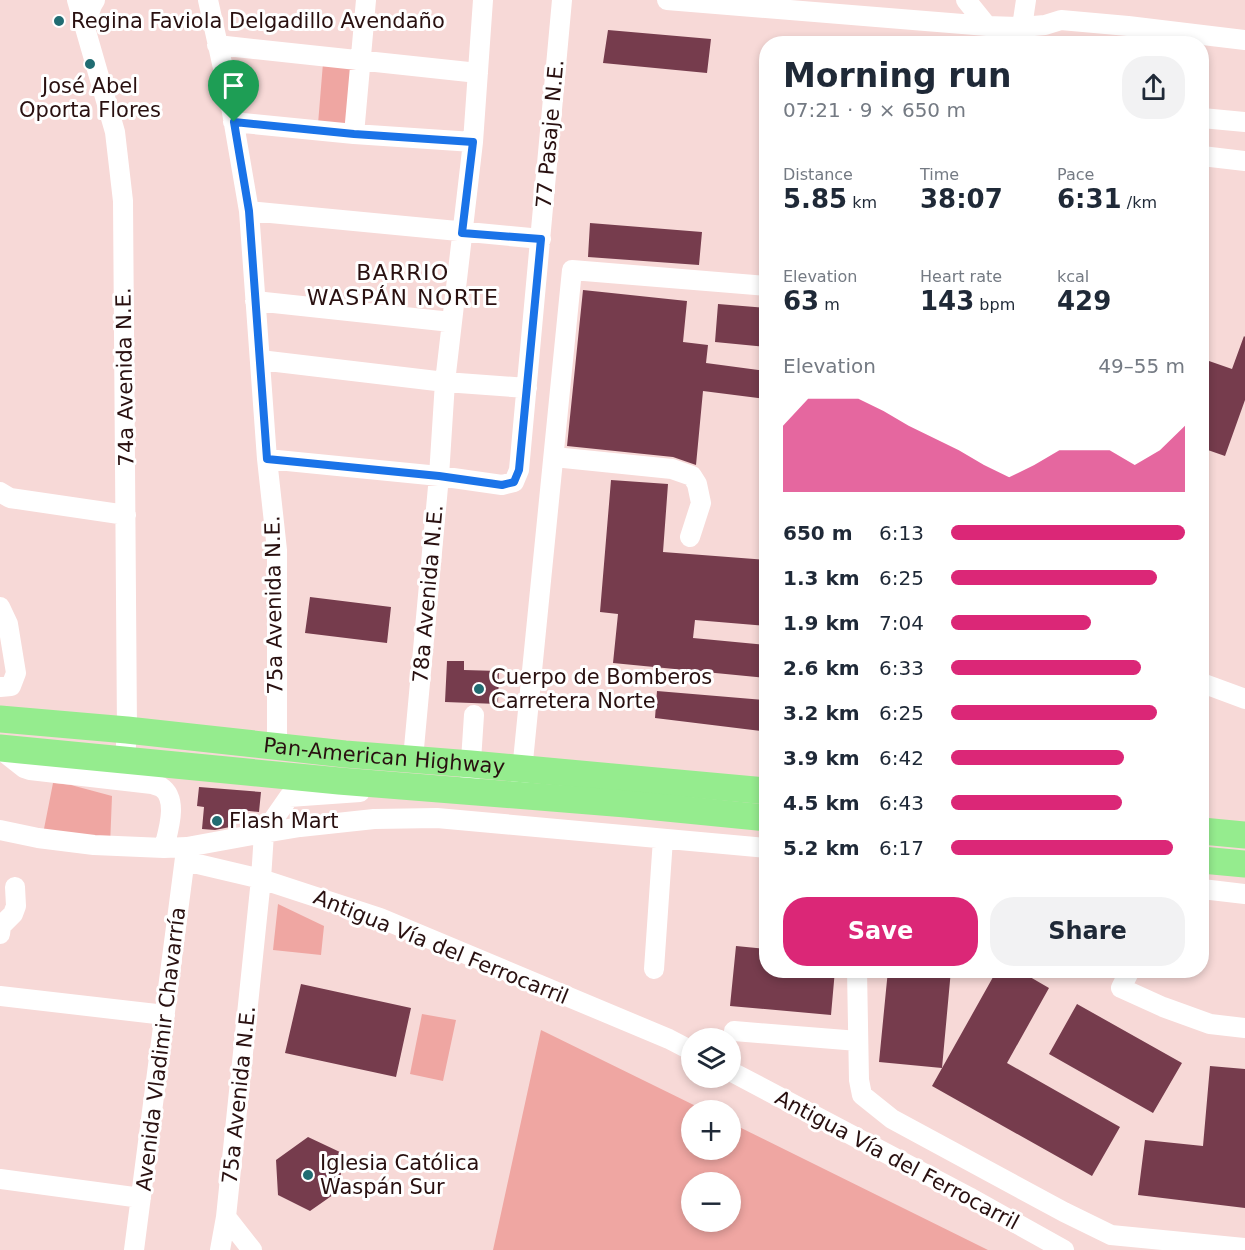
<!DOCTYPE html>
<meta charset="utf-8">
<style>
body{margin:0;font-family:"DejaVu Sans",sans-serif;background:#f2f2f3;color:#1f2937;height:100vh;display:flex;flex-direction:column;font-size:22px;white-space:nowrap}
*{box-sizing:border-box;margin:0}
p{font-size:20px;color:#747a83}
.icon{flex:none;width:33px;height:33px;fill:none;stroke:currentColor;stroke-width:2;stroke-linecap:round;stroke-linejoin:round}
.map{position:relative;flex:1;overflow:hidden}
.panel{position:absolute;left:759px;top:36px;width:450px;height:942px;display:flex;flex-direction:column;background:#fff;border-radius:24px;box-shadow:0 3px 9px #0003}
.panel>*{flex:none}
.controls{position:absolute;left:681px;top:1028px;display:grid;gap:12px}
.controls a{display:grid;place-items:center;width:60px;height:60px;border-radius:50%;background:#fff;box-shadow:0 3px 9px #0003;font-size:30px}
.pin{position:absolute;display:grid;place-items:center;width:51px;height:51px;color:#fff;margin:-62px -26px;border-radius:50% 50% 50% 0;rotate:-45deg;box-shadow:0 0 6px #0007}
.pin .icon{rotate:45deg}
.round{display:grid;place-items:center;flex:none;width:63px;height:63px;border-radius:24px;background:#f2f2f3}
.headline{display:flex;align-items:center;justify-content:space-between;height:102px;padding:0 24px}
h1{font-size:33px;font-weight:700;line-height:45px}
.figures{display:grid;grid-template-columns:repeat(3,1fr);gap:9px;height:102px;padding:6px 24px}
.figures div{display:grid;align-content:center}
.figures b{font-size:26px;font-weight:700}
.figures small{font-size:16px;font-weight:400}
.figures p{font-size:16px}
.chart{height:168px;padding:12px 24px}
.chart p{display:flex;justify-content:space-between}
.chart svg{width:100%;height:108px;margin-top:6px;fill:#db2777;opacity:.7}
.action{display:flex;gap:12px;margin-top:auto;padding:12px 24px}
.action a{flex:1;height:69px;border-radius:24px;background:#db2777;color:#fff;font-size:24px;font-weight:700;line-height:69px;text-align:center}
.action a+a{background:#f2f2f3;color:#1f2937}
ul{padding:0 24px;list-style:none;font-size:20px}
li{display:grid;grid-template-columns:96px 72px 1fr;align-items:center;height:45px}
li i{height:15px;border-radius:8px;background:#db2777}
.map>svg:first-child{display:block}
.green{fill:#efa6a2;fill-rule:evenodd}
.building{fill:#763c4d}
.lines{fill:none;stroke-linecap:round;stroke-linejoin:round}
.minor{stroke:#fff;stroke-width:20}
.highway{stroke:#95ec8e;stroke-width:27}
.route-casing{stroke:#fff;stroke-width:12}
.route{stroke:#1a73e8;stroke-width:8}
.poi-dot{fill:#216c72;stroke:#fff;stroke-width:2}
.labels{text-anchor:middle;dominant-baseline:central;stroke-width:6;stroke-linejoin:round;paint-order:stroke}
.poi-label{font-size:21px;fill:#291010;stroke:#fff;text-anchor:start}
.street-label{font-size:21px;fill:#291010;stroke:#fff}
.neighbourhood-label{font-size:22px;letter-spacing:1.5px;fill:#291010;stroke:#fff}
</style>
<div class="map">
<svg width="1245" height="1250" viewBox="0 0 1245 1250">
<rect width="100%" height="100%" fill="#f7d9d7"/>
<!-- green -->
<path class="green" d="M323 63 357 66 352 127 318 124Z
M53 783 71 785 112 796 110 846 42 839Z
M278 904 324 926 321 955 273 950Z
M422 1014 456 1020 443 1081 410 1074Z
M541 1030 704 1110H692V1149H730L731 1123 988 1250H493ZM692 1182H730V1221H692Z"/>
<!-- building -->
<path class="building" d="M608 30 711 39 707 73 603 63Z
M590 223 702 232 699 265 588 257Z
M583 290 687 301 683 342 708 345 706 363 766 371V399L703 391 696 465 673 457 567 446Z
M718 304 766 308V347L715 342Z
M1244 336 1245 337V400L1225 456 1202 448V381L1209 361 1232 369Z
M611 480 668 484 663 552 766 560V626L695 620 693 638 766 645V678L613 663 618 614 600 612Z
M310 597 391 607 387 643 305 633Z
M447 661H464V670L499 671 498 704 445 702Z
M657 691 764 700 761 731 655 718Z
M199 787 261 792 259 812 231 809 230 827 215 830 202 829 204 807 197 806Z
M736 946 766 949V970H835L831 1015 730 1006Z
M888 970H951L942 1068 879 1062Z
M997 970H1018L1049 988 1007 1063 1120 1127 1092 1176 932 1086Z
M301 984 411 1008 396 1077 285 1053Z
M1077 1004 1182 1063 1153 1113 1049 1054Z
M1210 1066 1245 1069V1208L1138 1195 1145 1140 1203 1146Z
M308 1137 342 1153 340 1190 310 1211 278 1195 276 1160Z"/>
<g class="lines">
<!-- minor -->
<path class="minor" d="M77 0 115 132 123 201 127 730 125 760
M208 0 229 95 249 211 267 459 277 550V747
M667 0 987 26 1022 27 1045 25 1061 20 1128 26 1245 40
M966 0 987 26
M85 26 92 5 95 0
M1022 27 1026 0
M217 45 478 73
M1202 118 1245 122
M233 122 354 134 473 142
M354 134 366 0
M1202 156 1245 161
M249 211 541 239
M255 301 451 322
M260 360 445 382 527 388
M554 457 672 469 692 476 697 484 701 503 690 537
M267 459 439 476 502 485 514 482 519 470 562 0
M0 492 10 498 126 515
M0 607 8 624 16 673 11 686 0 687
M1202 683 1245 699
M0 749 24 768 30 770 152 784C155 785 158 786 161 787 179 799 168 831 164 848
M413 759 439 476 445 382 473 142 483 0
M470 776 474 715
M521 781 572 270 766 286
M0 830 38 838 94 845 164 848 187 847 264 833 300 827 374 819 437 818 766 848
M185 861 261 879 380 918 669 1039 692 1051
M1202 889 1245 894
M0 934 1 926 13 914 16 906 15 887
M654 969 663 839
M857 970 859 1080 862 1095 892 1119 1064 1212 1111 1235 1245 1248
M1130 970 1121 988 1163 1007 1210 1024 1245 1028
M0 996 165 1015
M734 1031 858 1041
M730 1071 969 1197 1064 1250
M0 1179 141 1198
M226 1217 252 1250
M134 1250 186 850
M220 1250 226 1217 261 879 264 833 289 797 360 792"/>
<!-- highway -->
<g class="highway">
<path id="s1" d="M0 719 127 730 345 754 471 764 766 791"/>
<path d="M0 748 339 781 626 804 766 818"/>
<path d="M1202 831 1245 835"/>
<path d="M1202 860 1245 864"/>
</g>
</g>
<g class="lines">
<!-- route casing -->
<g class="route-casing">
<path id="route" d="M234 122 354 134 473 142 462 233 541 239 519 470 514 482 502 485 439 476 267 459 249 211Z"/>
</g>
<!-- route -->
<use href="#route" class="route"/>
</g>
<!-- markers -->
<g class="poi-dot">
<circle cx="59" cy="21" r="6"/>
<circle cx="90" cy="64" r="6"/>
<circle cx="479" cy="689" r="6"/>
<circle cx="217" cy="821" r="6"/>
<circle cx="308" cy="1175" r="6"/>
</g>
<g class="labels">
<!-- poi labels -->
<g class="poi-label">
<text x="71" y="21">Regina Faviola Delgadillo Avendaño</text>
<text x="90" y="86" text-anchor="middle">José Abel<tspan x="90" dy="24">Oporta Flores</tspan></text>
<text x="491" y="677">Cuerpo de Bomberos<tspan x="491" dy="24">Carretera Norte</tspan></text>
<text x="229" y="821">Flash Mart</text>
<text x="320" y="1163">Iglesia Católica<tspan x="320" dy="24">Waspán Sur</tspan></text>
</g>
<!-- street labels -->
<g class="street-label">
<text transform="translate(550 134) rotate(-85)">77 Pasaje N.E.</text>
<text transform="translate(125 377) rotate(-91)">74a Avenida N.E.</text>
<text transform="translate(428 594) rotate(-85)">78a Avenida N.E.</text>
<text transform="translate(274 605) rotate(-91)">75a Avenida N.E.</text>
<text stroke="none"><textPath href="#s1" startOffset="386">Pan-American Highway</textPath></text>
<text transform="translate(441 947) rotate(22)">Antigua Vía del Ferrocarril</text>
<text transform="translate(161 1049) rotate(-83)">Avenida Vladimir Chavarría</text>
<text transform="translate(239 1095) rotate(-84)">75a Avenida N.E.</text>
<text transform="translate(897 1160) rotate(28)">Antigua Vía del Ferrocarril</text>
</g>
<!-- neighbourhood labels -->
<g class="neighbourhood-label">
<text x="403" y="272">BARRIO<tspan x="403" dy="25">WASPÁN NORTE</tspan></text>
</g>
</g>
</svg>
<div class="controls">
<a><svg class="icon" aria-label="layers" viewBox="0 0 24 24"><path d="M12 4l9 5-9 5-9-5zM3 14l9 5 9-5"/></svg></a>
<a>+</a>
<a>−</a>
</div>
<div class="pin" style="left:234px;top:122px;background:#1e9e55"><svg class="icon" aria-label="arrive" viewBox="0 0 24 24"><path d="M6 21V4h12l-3 4 3 4H6"/></svg></div>
<section class="panel">
<div class="headline"><div><h1>Morning run</h1><p>07:21 · 9 × 650 m</p></div><a class="round"><svg class="icon" aria-label="share" viewBox="0 0 24 24"><path d="M12 15V3M7 8l5-5 5 5M5 13v7h14v-7"/></svg></a></div>
<div class="figures">
<div><p>Distance</p><b>5.85<small> km</small></b></div>
<div><p>Time</p><b>38:07</b></div>
<div><p>Pace</p><b>6:31<small> /km</small></b></div>
</div>
<div class="figures">
<div><p>Elevation</p><b>63<small> m</small></b></div>
<div><p>Heart rate</p><b>143<small> bpm</small></b></div>
<div><p>kcal</p><b>429</b></div>
</div>
<div class="chart"><p><span>Elevation</span>49–55 m</p>
<svg viewBox="0 0 160 44" preserveAspectRatio="none"><path d="M0 44V17L10 6L20 6L30 6L40 11L50 17L60 22L70 27L80 33L90 38L100 33L110 27L120 27L130 27L140 33L150 27L160 17V44z"/></svg>
</div>
<ul>
<li><b>650 m</b>6:13<i style="width:100%"></i></li>
<li><b>1.3 km</b>6:25<i style="width:88%"></i></li>
<li><b>1.9 km</b>7:04<i style="width:60%"></i></li>
<li><b>2.6 km</b>6:33<i style="width:81%"></i></li>
<li><b>3.2 km</b>6:25<i style="width:88%"></i></li>
<li><b>3.9 km</b>6:42<i style="width:74%"></i></li>
<li><b>4.5 km</b>6:43<i style="width:73%"></i></li>
<li><b>5.2 km</b>6:17<i style="width:95%"></i></li>
</ul>
<div class="action"><a>Save</a><a>Share</a></div>
</section>
</div>
